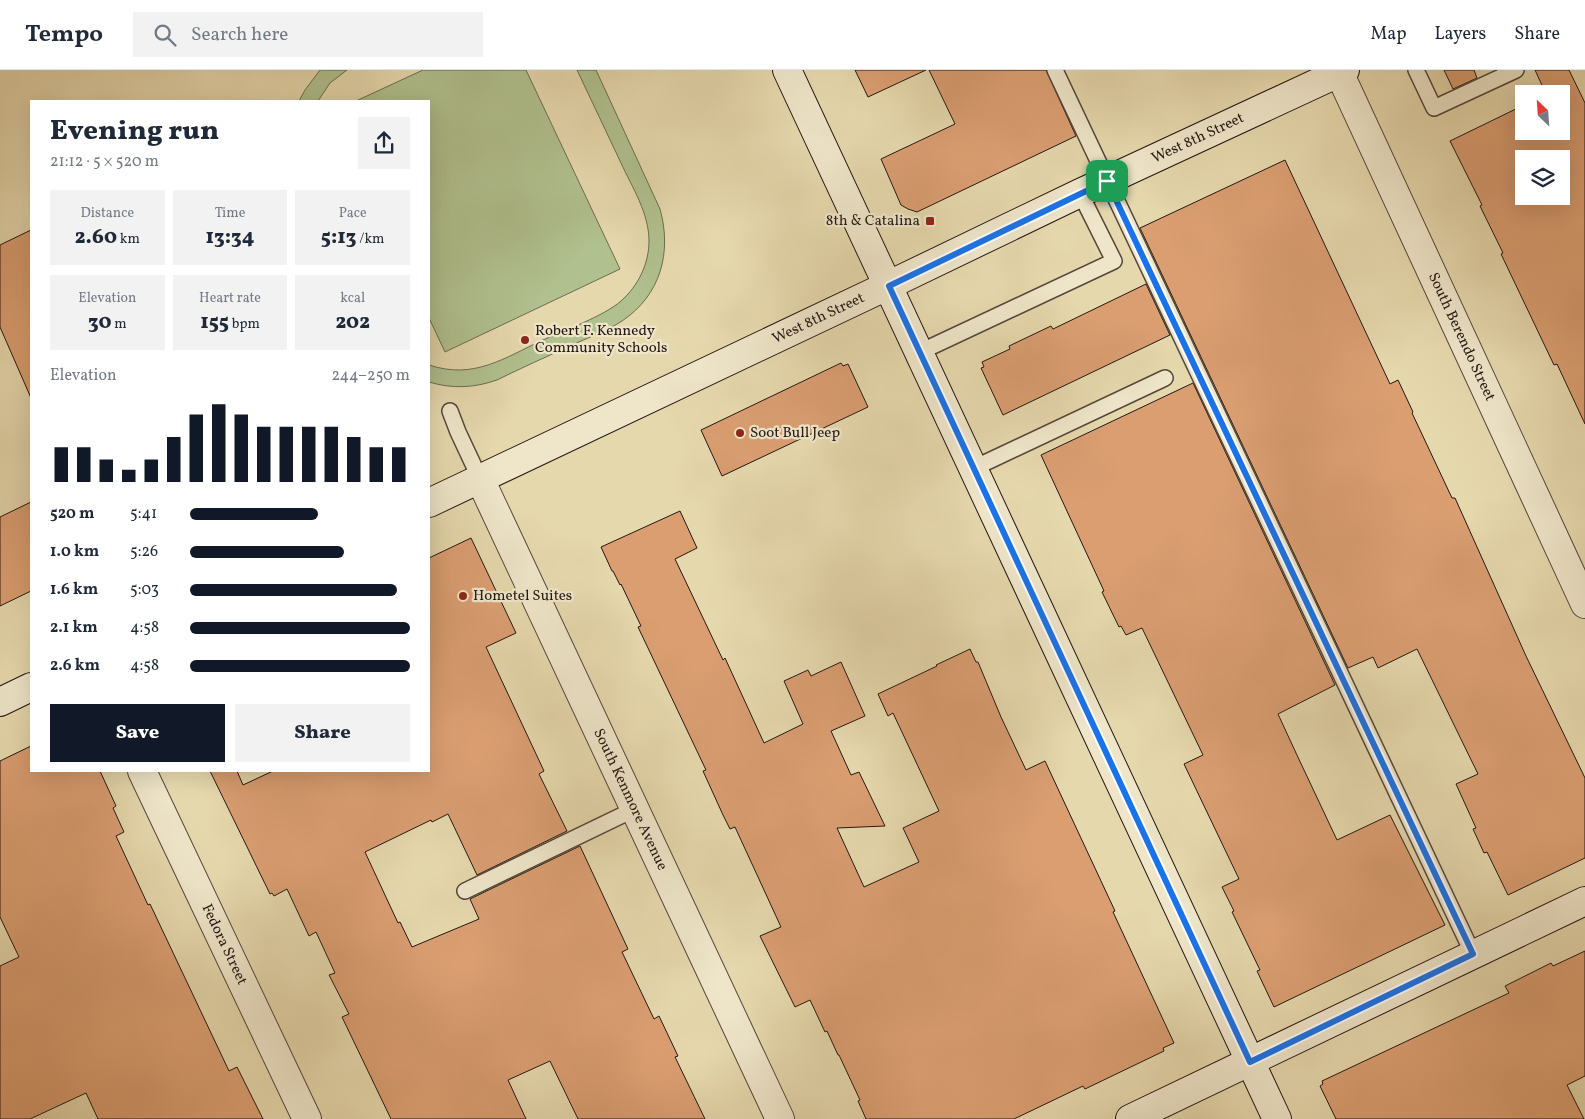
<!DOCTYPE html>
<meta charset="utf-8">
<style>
body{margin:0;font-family:Vollkorn,serif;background:#f2f2f3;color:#1f2937;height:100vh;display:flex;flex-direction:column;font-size:19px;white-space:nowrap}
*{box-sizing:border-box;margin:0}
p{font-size:16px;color:#747a83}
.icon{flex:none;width:28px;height:28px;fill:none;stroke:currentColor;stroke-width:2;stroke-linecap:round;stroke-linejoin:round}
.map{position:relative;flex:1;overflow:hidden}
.drawer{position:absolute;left:30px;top:30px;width:400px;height:672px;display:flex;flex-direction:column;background:#fff;border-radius:0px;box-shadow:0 5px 20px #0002}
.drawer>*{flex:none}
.needle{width:32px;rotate:335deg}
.tools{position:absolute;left:1515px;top:15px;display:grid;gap:10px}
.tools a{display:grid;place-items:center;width:55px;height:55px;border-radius:0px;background:#fff;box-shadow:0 5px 20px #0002;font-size:25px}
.pin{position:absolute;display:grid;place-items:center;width:42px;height:42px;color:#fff;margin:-21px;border-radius:10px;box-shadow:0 2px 8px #0006}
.round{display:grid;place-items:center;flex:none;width:52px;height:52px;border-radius:0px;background:#f2f2f3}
.summary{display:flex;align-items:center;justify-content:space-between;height:85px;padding:0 20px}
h1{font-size:28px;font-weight:800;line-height:38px}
.metrics{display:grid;grid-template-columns:repeat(3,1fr);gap:8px;height:85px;padding:5px 20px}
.metrics div{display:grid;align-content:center;border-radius:0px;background:#f2f2f3;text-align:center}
.metrics b{font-size:21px;font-weight:800}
.metrics small{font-size:14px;font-weight:400}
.metrics p{font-size:14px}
.chart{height:140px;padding:10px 20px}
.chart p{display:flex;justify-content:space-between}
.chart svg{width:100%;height:90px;margin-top:5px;stroke:#111827;stroke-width:6}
.primary-button{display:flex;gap:10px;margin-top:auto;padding:10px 20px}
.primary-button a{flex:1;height:58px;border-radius:0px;background:#111827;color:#fff;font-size:20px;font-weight:800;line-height:58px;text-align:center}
.primary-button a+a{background:#f2f2f3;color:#1f2937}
ul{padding:0 20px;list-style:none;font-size:16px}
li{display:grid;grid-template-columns:80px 60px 1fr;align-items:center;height:38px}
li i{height:12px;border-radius:6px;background:#111827}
header{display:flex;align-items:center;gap:30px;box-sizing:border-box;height:70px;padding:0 25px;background:#fff;border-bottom:1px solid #e0e1e3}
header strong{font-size:24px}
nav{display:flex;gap:28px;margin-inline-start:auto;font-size:18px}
.search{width:350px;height:45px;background:#f2f2f3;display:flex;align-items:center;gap:12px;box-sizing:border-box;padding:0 18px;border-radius:0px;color:#747a83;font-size:19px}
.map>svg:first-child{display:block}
.green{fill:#b0c08e;stroke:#6a6c50}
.building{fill:#da9e71;stroke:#241713;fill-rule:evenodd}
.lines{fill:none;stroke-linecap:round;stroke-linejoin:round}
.lane-casing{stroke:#54473a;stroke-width:18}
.street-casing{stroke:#54473a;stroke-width:30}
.secondary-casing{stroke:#241713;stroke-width:30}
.lane{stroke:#efe6ca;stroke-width:15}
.street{stroke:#efe6ca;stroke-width:28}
.secondary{stroke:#efe6ca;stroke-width:28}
.route-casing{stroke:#fff;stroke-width:10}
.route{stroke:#1a73e8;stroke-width:6}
.poi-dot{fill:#8f2418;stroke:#efe6ca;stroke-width:2}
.labels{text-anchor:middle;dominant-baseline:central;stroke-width:4.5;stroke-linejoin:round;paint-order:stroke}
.street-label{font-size:15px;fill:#241713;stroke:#efe6ca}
.poi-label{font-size:15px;fill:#241713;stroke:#efe6ca;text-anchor:start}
</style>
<header>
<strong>Tempo</strong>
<div class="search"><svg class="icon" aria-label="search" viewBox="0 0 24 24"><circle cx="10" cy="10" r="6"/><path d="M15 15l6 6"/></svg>Search here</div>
<nav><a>Map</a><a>Layers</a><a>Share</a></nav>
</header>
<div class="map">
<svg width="1585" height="1049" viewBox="0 0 1585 1049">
<rect width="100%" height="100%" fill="#e6d8ad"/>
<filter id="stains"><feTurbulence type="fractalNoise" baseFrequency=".004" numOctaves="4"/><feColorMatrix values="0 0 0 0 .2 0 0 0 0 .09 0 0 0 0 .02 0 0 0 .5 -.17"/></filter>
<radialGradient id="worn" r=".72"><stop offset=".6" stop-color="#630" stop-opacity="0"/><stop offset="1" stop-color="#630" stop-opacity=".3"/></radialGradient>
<!-- green -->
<path class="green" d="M320 0H347L330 13 318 31H299L305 20Z
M423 0H526L620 199 445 282 429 248V31H356Z
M577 0H596L660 139C672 182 661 225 622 251 607 261 587 268 570 276 546 287 521 298 497 310 474 318 452 319 429 312V295C474 310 504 288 543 270 565 260 604 246 621 231 638 216 649 194 649 171 649 143 632 117 621 93 606 62 592 31 577 0Z"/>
<!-- building -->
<path class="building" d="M855 0H926L868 27Z
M929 0H1046L1076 66 917 142 908 139 901 135 881 89 955 54Z
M1444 0H1474L1477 8 1453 19Z
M1535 0H1569L1585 33V354L1557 294 1554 295 1501 184 1503 183 1480 136 1482 135 1450 71 1524 35V61H1561V24H1546ZM1524 89H1561V126H1524Z
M1285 90 1390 314 1398 310 1413 342 1412 343 1452 428H1455L1526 586 1585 708V788L1508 825 1487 782 1484 783 1473 759 1476 758 1456 714 1478 704 1417 579 1378 598 1373 587 1348 598 1140 158Z
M31 160V328L0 257V175Z
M1146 214 1170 265 1003 345 981 298 984 297 982 292 1010 279 1009 276 1051 256 1053 259Z
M841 293 843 296 848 294 868 337 722 406 701 360Z
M1193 313 1335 615 1278 644 1296 683 1337 770 1390 745 1445 855 1274 937 1257 901 1260 900 1232 842 1234 841 1222 817 1239 809 1184 694 1203 685 1142 558 1126 565 1121 556 1119 557 1102 522 1104 521 1041 385Z
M31 432V521L0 536V447Z
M680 441 697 478 675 489 723 590 725 588 764 673 803 654 784 611 808 600 811 606 841 592 865 646 831 661 851 705 859 702 885 756 837 758 864 817 919 792 903 758 939 741 893 643 888 646 878 624 937 596 936 595 970 579 976 592H978L1001 647 1026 700 1045 691 1115 841 1113 842 1174 973 1163 978 1164 981 1085 1019 1083 1016 1014 1049H866L858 1031 860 1030 839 985H838L827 961 825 962 810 930 795 937 760 866 781 857 735 757 730 759 723 745 703 701 706 700 638 557 641 556 621 514 620 515 613 501H612L601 477Z
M471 468 516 563 486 577 544 701 539 704 567 761 477 805 448 744 432 752 431 750 365 782 398 853 400 852 412 877 479 849 470 829 580 776 628 879 622 882 654 949 659 946 678 986 675 987 705 1049H578L550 991 508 1010 526 1049H391L342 947 349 944 329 905 335 903 316 862 309 866 287 819 274 826 272 823 270 824 210 701H237L243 715 273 701H429V488Z
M31 676V701H100L116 736 113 738 124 762 116 766 148 835 150 834 229 1001 237 997 263 1049H98L86 1023 30 1049H0V896L19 887 0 847V691Z
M1585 881V1006L1567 1015 1584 1049H1336L1320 1016 1323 1014 1322 1011 1509 923 1505 916 1551 893 1553 896Z"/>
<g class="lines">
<!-- lane casing -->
<g class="lane-casing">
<path id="lane" d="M1055 0 1473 884
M1416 0 1434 38 1516 0
M920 282 1114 191 1080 123
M450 341 458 362 480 409
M974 398 1165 308
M465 821 635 739"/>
</g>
<!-- street casing -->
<g class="street-casing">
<g id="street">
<path id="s1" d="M1338 0 1585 534"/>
<path id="s2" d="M480 409 780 1049"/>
<path id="s3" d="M142 701 307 1049"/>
</g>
</g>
<!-- secondary casing -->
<g class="secondary-casing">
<g id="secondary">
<path d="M787 0 1277 1049"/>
<path id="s4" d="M429 433 889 215 1080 123 1345 0"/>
<path d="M0 632 31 617"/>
<path d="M1130 1049 1585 831"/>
</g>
</g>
<!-- lane -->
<use href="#lane" class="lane"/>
<!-- street -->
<use href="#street" class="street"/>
<!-- secondary -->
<use href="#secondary" class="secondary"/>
</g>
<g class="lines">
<!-- route casing -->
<g class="route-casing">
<path id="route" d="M1107 111 1473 884 1250 992 889 216Z"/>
</g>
<!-- route -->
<use href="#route" class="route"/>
</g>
<!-- markers -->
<g class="poi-dot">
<rect x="925" y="146" width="10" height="10" rx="2.5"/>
<circle cx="525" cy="270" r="5"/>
<circle cx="740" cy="363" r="5"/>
<circle cx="463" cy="526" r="5"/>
</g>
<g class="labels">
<!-- street labels -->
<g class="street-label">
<text stroke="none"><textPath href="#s4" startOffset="851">West 8th Street</textPath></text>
<text stroke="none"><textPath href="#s4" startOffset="431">West 8th Street</textPath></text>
<text stroke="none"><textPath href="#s1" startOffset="294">South Berendo Street</textPath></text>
<text stroke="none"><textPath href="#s2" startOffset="354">South Kenmore Avenue</textPath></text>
<text stroke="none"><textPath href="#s3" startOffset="192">Fedora Street</textPath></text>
</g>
<!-- poi labels -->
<g class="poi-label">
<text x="920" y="151" text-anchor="end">8th &amp; Catalina</text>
<text x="535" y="261">Robert F. Kennedy<tspan x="535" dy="17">Community Schools</tspan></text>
<text x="750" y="363">Soot Bull Jeep</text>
<text x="473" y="526">Hometel Suites</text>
</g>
</g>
<rect width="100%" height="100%" filter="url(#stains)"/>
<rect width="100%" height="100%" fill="url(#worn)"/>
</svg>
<div class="tools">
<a><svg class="needle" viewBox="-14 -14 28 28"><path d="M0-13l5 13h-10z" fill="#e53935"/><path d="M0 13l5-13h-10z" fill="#747a83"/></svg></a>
<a><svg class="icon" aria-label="layers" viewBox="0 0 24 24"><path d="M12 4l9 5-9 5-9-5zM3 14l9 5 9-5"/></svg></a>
</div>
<div class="pin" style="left:1107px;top:111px;background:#1e9e55"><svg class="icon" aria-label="arrive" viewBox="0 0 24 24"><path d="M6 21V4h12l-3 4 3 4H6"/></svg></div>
<section class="drawer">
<div class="summary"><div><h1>Evening run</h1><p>21:12 · 5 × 520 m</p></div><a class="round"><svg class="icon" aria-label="share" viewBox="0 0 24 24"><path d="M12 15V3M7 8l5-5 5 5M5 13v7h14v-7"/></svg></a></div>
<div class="metrics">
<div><p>Distance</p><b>2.60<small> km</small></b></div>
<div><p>Time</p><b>13:34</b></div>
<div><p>Pace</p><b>5:13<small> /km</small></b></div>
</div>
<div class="metrics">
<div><p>Elevation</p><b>30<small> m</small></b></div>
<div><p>Heart rate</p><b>155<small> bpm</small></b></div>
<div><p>kcal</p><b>202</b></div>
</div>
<div class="chart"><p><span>Elevation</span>244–250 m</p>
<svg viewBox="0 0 160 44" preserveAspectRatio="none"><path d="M5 44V27M15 44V27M25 44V33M35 44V38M45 44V33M55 44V22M65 44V11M75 44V6M85 44V11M95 44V17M105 44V17M115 44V17M125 44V17M135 44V22M145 44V27M155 44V27"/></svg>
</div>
<ul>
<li><b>520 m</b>5:41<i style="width:58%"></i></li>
<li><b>1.0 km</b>5:26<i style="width:70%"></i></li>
<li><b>1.6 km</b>5:03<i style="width:94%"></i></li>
<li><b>2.1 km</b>4:58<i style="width:100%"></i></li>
<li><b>2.6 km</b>4:58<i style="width:100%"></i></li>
</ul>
<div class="primary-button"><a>Save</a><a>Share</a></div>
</section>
</div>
